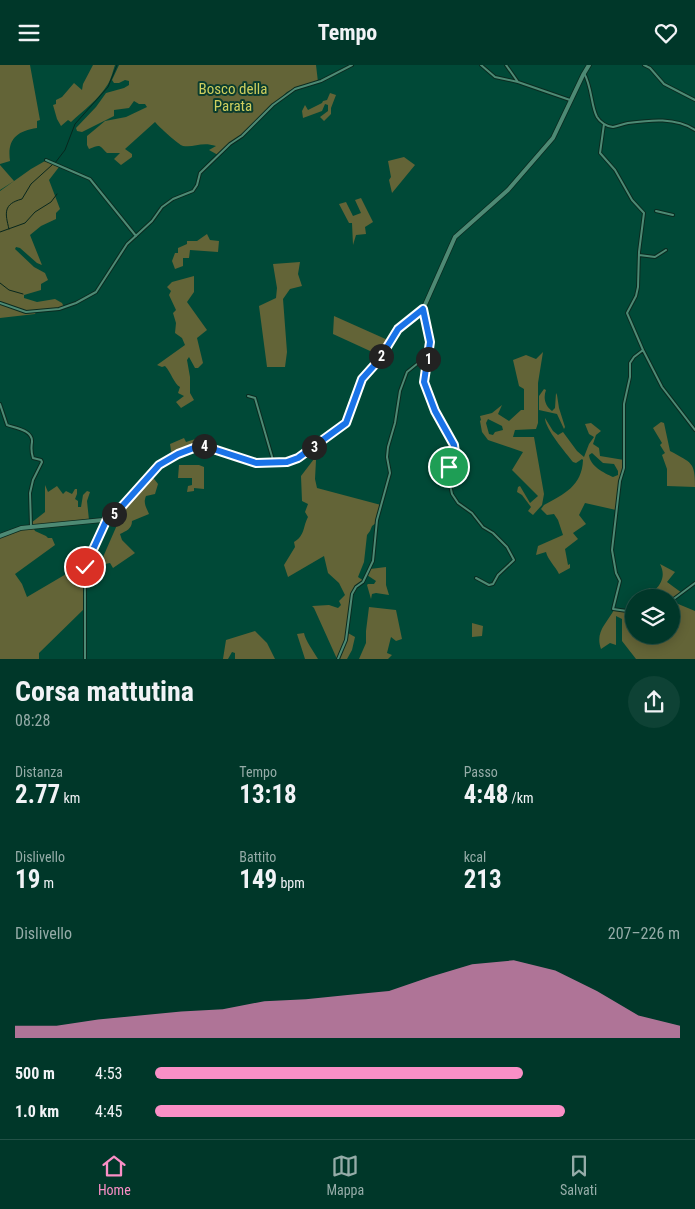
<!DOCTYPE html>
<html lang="it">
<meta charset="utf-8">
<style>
body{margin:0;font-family:"Roboto Condensed",sans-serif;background:#0e4235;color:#f1f3f6;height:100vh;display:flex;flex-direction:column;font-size:19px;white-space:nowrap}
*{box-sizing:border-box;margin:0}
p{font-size:16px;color:#95aca8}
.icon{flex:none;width:28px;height:28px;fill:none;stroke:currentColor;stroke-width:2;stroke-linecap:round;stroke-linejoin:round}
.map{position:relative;height:594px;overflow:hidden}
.drawer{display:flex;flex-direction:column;background:#003729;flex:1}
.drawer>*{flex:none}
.fabs{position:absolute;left:625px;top:524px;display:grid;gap:10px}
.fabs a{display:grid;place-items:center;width:55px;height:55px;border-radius:50%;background:#003729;box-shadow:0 2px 12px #0003,0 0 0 1px #225146;font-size:25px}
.pin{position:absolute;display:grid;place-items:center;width:42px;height:42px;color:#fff;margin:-21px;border:2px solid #fff;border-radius:50%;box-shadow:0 1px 5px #0007}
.km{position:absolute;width:25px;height:25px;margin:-12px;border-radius:50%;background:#222;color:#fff;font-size:14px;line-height:25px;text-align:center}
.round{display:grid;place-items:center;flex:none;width:52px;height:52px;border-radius:26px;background:#0e4235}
.head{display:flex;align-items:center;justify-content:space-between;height:85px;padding:0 15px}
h1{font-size:28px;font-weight:700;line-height:38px}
.figures{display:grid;grid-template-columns:repeat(3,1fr);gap:8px;height:85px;padding:5px 15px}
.figures div{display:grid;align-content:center}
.figures b{font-size:25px;font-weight:700}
.figures small{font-size:14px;font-weight:400}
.figures p{font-size:14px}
.chart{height:140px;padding:10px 15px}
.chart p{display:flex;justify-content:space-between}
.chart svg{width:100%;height:90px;margin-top:5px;fill:#fa8fc6;opacity:.7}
ul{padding:0 15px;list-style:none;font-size:16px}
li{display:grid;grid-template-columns:80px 60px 1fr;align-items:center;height:38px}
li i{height:12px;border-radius:6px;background:#fa8fc6}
header{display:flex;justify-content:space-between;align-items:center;height:65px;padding:0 15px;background:#003729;font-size:22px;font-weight:700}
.menu{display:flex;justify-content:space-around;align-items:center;height:70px;border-top:1px solid #225146;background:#003729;font-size:14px;color:#95aca8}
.menu a{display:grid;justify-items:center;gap:2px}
.menu .current{color:#fa8fc6}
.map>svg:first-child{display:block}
.green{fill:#636437;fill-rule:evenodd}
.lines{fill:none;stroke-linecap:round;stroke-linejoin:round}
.stream{stroke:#07271d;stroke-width:1}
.minor-casing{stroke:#0a2b20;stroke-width:4}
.secondary-casing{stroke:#0a2b20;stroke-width:5.5}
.minor{stroke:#4d8a74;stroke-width:2}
.secondary{stroke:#4d8a74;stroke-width:4}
.route-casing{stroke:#fff;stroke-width:10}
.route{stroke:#1a73e8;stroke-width:6}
.labels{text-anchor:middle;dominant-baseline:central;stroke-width:4;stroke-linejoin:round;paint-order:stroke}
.park-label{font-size:15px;fill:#cfcf5f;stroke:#0b3c2e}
</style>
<header><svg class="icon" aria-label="menu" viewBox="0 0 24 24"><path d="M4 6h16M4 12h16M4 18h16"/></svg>Tempo<svg class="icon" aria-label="heart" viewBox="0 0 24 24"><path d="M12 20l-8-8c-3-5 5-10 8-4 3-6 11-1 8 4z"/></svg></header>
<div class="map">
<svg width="695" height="594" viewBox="0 0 695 594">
<rect width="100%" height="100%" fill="#004937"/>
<!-- green -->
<path class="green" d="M0 0H30L40 55 37 56V63C16 66 7 75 10 96L0 99Z
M93 0H115C113 6 111 14 108 19 98 35 84 45 71 57L68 55 61 61 57 54 53 40 56 39V35L62 32 74 18 82 25 83 19Z
M119 0H316L318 17 299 21 287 27 243 70 218 90 209 85 216 81C201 76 195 83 183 81 179 80 159 62 155 57L125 84 132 89V92L121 100 114 94 120 88H107C99 80 101 79 89 84L87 80V71L105 56 126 52 147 42 145 39H139L134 36 129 43 114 45V51L82 67 77 66 76 63 96 42 106 28 124 23 129 20V16L125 15 119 18H114L112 15Z
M330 28 336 30 331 43V49L324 56 320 52 328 46V40L325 39 322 46 303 53 302 46 305 40 308 45 322 38 323 36 327 35Z
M404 92 415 100 392 128 389 115 391 112 388 96Z
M45 96 59 102 49 115 60 144 56 148V154L41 161 30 170 42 200 37 198 20 183 16 182 15 184 34 202 45 208 48 215 41 219V225L24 230V233L37 237 55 234 62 238 64 242 29 247 0 238V126L31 104Z
M0 100 14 116 0 125Z
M361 133 373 157 365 162 366 169 356 170 353 180 352 158H349L339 139 346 137 353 151 361 148 355 135Z
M207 169 210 175 219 176 218 187 190 185 189 193H183V201L175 204 172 196 175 188H178V183L187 179V176H197Z
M300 197 298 209 302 221 290 224 283 234 287 287 285 302H267L259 241 276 233 277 223 273 199Z
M194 211V227L187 237 207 265 197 273 203 298 198 303H195L189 292 187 295 190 312V328L194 335 181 343 176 337 184 331 178 328 180 322C174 319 171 307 165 301L162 302 157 300 185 280 182 273 175 268 176 258 173 248 176 245 169 230 171 226 167 222 172 217Z
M0 239 22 247H36L35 249 0 253Z
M334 251 390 276 381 291 333 269Z
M543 287 538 318V358L536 364 515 365 513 372H534L544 429 542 440 533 450 528 446 531 442 522 430 517 427 518 422 520 421 530 438 538 431 512 405 523 387 488 375 482 367 480 356 481 355 480 351 492 348 502 340 498 349 509 356 521 345H524V324L519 321 513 295 526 290 536 294ZM488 354 502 361 503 365 495 367 493 370 489 369 486 358Z
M544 324 546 325C543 333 545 341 552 346L555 343 556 328 557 330 559 343 565 362 564 364 557 349 539 345V331Z
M545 353 553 366 558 370 563 367 577 386 584 392 589 379 594 372 589 369 585 359 591 358 601 366 596 370 593 379 599 383 600 391 624 395V405L621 412 616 445 585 438 579 450 586 459 573 468 578 474 565 484 568 500 570 499V503L559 509C555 501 548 495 546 487L536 490 538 481 563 470 558 455 554 449 547 450 541 444 544 440C564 429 582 421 583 395L582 394 576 398 573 397C566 388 545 364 545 353ZM592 388 603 398 614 399 618 406V410L613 412C604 408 590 401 589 390Z
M661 357 664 358 670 386C692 398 695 397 695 422L667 421V404L662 390 665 388 660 380 662 378 653 363Z
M208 370 209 381 202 380 172 391 170 379 184 373 186 377Z
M314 394 316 395 315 414 317 423 381 440 376 458 372 461 370 466 367 470 364 497 358 512 364 516C348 529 350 548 348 568L355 572 352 585 347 594H337L314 543 312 541 329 540 338 543 341 540 339 536 345 530 339 518 328 508 324 491 288 512 284 500 295 482 294 477C305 471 303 461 308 452L305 447 308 439 302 436 301 411Z
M179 400H199L204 402V424L194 423V426L187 427 188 421 192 420V413H178Z
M151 410 158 419 155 429 146 431C143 438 146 442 149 449L132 456C132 464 126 466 120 469L122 475 135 488 113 503 110 498 101 500 100 499 117 460 115 450Z
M45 420 48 427 57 421 63 429 66 426 72 429 75 424H77V429L75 434 78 436V442H81L83 430 87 426 90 427 87 436 89 455 32 460 31 458 45 447Z
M33 462 35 466 46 471 48 473H52L55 480 15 509 22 519 27 532 73 505 75 509 85 505V543L39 588V594H0V472L19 464Z
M660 499 675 507 667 517 682 528 671 535V532H644L649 523 655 525C663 517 665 509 660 499Z
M386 502V520L389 530 376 528 372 529 371 534 367 520 368 519H374L376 516 367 510 370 504Z
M671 536 695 546V594H636L622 576V554L616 551V580L610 578 601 584C595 567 606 559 614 545L634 547V570H671Z
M369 542 396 545 402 574 396 576 391 572 387 588 392 590 388 594H359L366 578V566Z
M472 558 483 561 482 571 472 572Z
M255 566 267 578 275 594H235V588L232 587 228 594H223L226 575Z
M304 568C305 575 314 587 318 594H305L297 569Z"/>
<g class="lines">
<!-- stream -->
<path class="stream" d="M55 98 65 85 75 59 108 22 117 0
M9 164C5 148 3 139 22 134L31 119 52 100
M0 167 25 158 35 147 51 137 57 129
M0 218 9 225 23 229"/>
<!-- minor casing -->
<g class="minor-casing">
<path id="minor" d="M481 0 495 12 518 17
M506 0 518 17 570 35
M644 0 650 3 664 19 695 35
M584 8C592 22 591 41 597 52 600 57 607 62 613 62 618 61 623 59 628 58 650 55 676 52 695 65
M604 59 600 88 615 105 632 135 644 148 639 187 638 222 636 231 627 248 643 285 634 292 630 298V312L624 339V403L620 416 612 485 616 508 620 516 613 544 634 547
M46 95 90 114 136 171
M656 146 673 150
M639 190 655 192 666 185
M0 238 26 247 59 244 76 238 96 227 127 179 152 156 162 142 173 134 193 126 197 120 200 108 230 79 242 71 273 40 295 24 321 16 352 0
M423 244 430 277 424 317 435 346 448 368 456 385 454 392 447 406 452 429 458 438 472 448 483 462 493 468 507 482 514 495 498 510 493 519 489 520 476 513
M643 285 662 322 695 365
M400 326 407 307 428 290
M248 331 255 333 273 395
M0 339 7 360C15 363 33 365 32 377 31 383 31 387 33 393L41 395 42 397 33 415 30 428 31 461
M671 536 695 518
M85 594V500L107 454
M338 594 346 575 352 529 356 522 363 517 373 496 377 455 390 408 387 392 388 382 395 358 400 326"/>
</g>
<!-- secondary casing -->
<g class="secondary-casing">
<path id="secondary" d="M0 471 21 463 103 455 116 448 159 400 192 382 203 381 254 397H287L303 390 343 361 351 349 363 314 378 296 399 264 424 242 455 172 508 125 553 73 583 10 589 0"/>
</g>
<!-- minor -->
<use href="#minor" class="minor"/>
<!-- secondary -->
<use href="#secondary" class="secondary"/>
</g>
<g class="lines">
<!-- route casing -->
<g class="route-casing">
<path id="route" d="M85 502 107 454 116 448 159 400 178 389 199 381 207 382 256 398 287 397 298 393 346 358 362 314 379 295 398 264 423 244 430 277 424 317 435 346 454 380 455 388 449 402"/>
</g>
<!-- route -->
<use href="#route" class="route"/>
</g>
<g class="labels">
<!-- park labels -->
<g class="park-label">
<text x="233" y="24">Bosco della<tspan x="233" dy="17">Parata</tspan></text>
</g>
</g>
</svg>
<div class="fabs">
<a><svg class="icon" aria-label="layers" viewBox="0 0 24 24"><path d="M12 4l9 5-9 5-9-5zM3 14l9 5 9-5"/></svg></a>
</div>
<div class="pin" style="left:449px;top:402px;background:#1e9e55"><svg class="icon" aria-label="arrive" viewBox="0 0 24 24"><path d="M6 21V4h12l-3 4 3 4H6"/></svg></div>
<div class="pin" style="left:85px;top:502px;background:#d93025"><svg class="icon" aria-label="check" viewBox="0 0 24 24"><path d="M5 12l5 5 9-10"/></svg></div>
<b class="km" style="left:428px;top:294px">1</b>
<b class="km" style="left:381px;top:291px">2</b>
<b class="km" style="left:314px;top:382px">3</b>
<b class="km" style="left:204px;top:381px">4</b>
<b class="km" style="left:114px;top:449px">5</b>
</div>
<section class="drawer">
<div class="head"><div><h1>Corsa mattutina</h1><p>08:28</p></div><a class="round"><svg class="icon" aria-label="share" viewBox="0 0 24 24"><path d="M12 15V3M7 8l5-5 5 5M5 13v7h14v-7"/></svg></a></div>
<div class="figures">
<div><p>Distanza</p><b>2.77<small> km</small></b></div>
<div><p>Tempo</p><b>13:18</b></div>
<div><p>Passo</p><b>4:48<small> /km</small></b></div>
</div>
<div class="figures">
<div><p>Dislivello</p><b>19<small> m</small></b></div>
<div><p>Battito</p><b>149<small> bpm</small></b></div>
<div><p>kcal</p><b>213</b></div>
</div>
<div class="chart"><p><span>Dislivello</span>207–226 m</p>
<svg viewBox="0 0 160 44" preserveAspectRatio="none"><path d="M0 44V38L10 38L20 35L30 33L40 31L50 30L60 26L70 25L80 23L90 21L100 14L110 8L120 6L130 11L140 21L150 33L160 38V44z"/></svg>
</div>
<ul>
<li><b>500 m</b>4:53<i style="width:70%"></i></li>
<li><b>1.0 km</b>4:45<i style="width:78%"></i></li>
</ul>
</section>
<nav class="menu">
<a class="current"><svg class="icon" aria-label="home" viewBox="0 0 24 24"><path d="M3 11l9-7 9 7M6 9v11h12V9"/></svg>Home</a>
<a><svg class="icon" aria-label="map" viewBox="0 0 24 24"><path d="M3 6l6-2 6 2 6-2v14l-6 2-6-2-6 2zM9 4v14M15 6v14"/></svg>Mappa</a>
<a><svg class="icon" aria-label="saved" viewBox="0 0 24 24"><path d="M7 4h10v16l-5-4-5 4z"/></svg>Salvati</a>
</nav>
